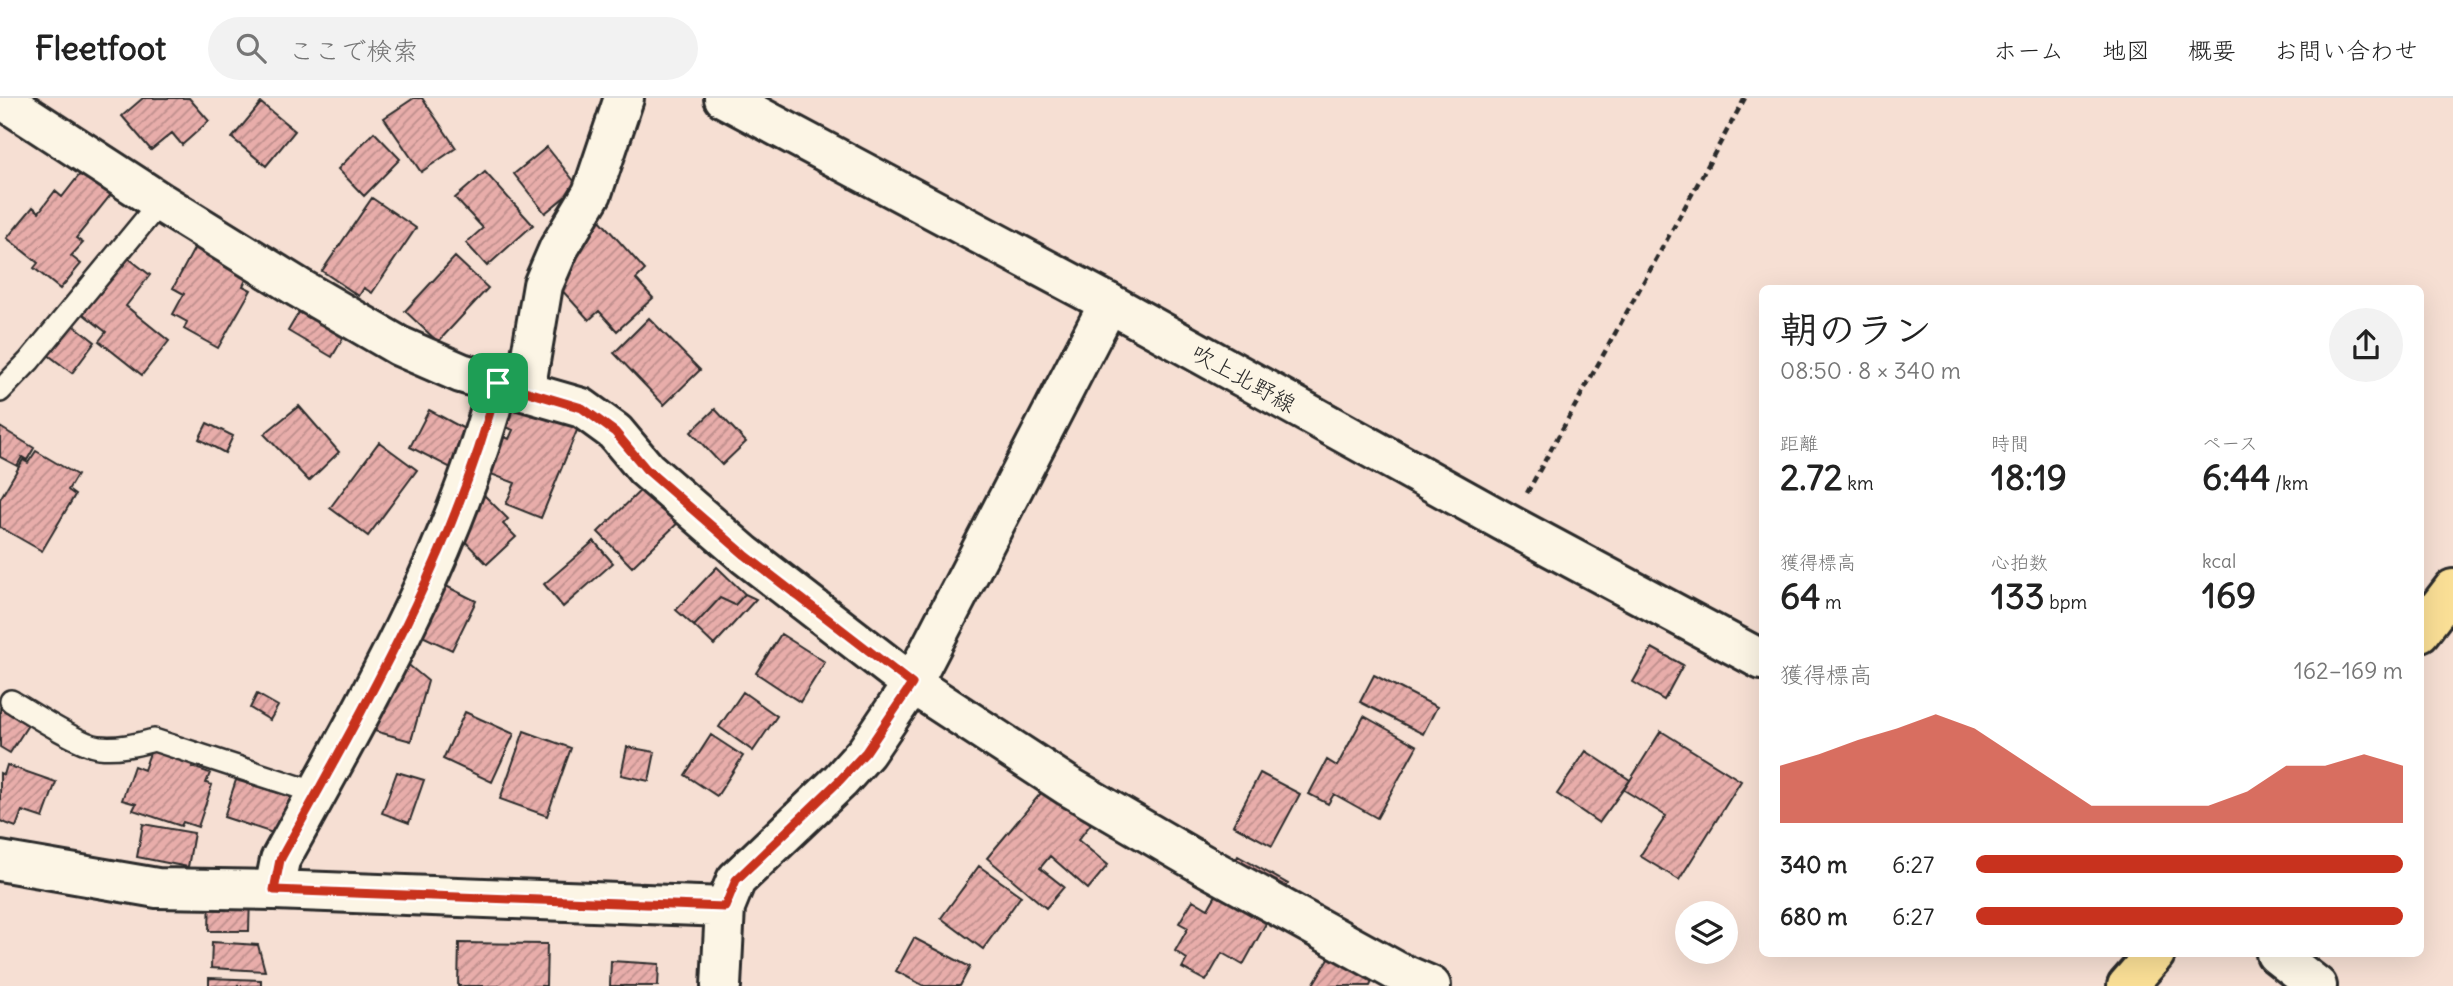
<!DOCTYPE html>
<html lang="ja">
<meta charset="utf-8">
<style>
body{margin:0;font-family:Delius,"Klee One",sans-serif;background:#f2f2f2;color:#222;height:100vh;display:flex;flex-direction:column;font-size:26px;white-space:nowrap}
*{box-sizing:border-box;margin:0}
p{font-size:23px;color:#767676}
.icon{flex:none;width:38px;height:38px;fill:none;stroke:currentColor;stroke-width:2;stroke-linecap:round;stroke-linejoin:round}
.map{position:relative;flex:1;overflow:hidden}
.sheet{position:absolute;left:1759px;top:187px;width:665px;height:672px;display:flex;flex-direction:column;background:#fff;border-radius:10px;box-shadow:0 7px 28px #0002}
.sheet>*{flex:none}
.fabs{position:absolute;left:1675px;top:803px;display:grid;gap:14px}
.fabs a{display:grid;place-items:center;width:63px;height:63px;border-radius:50%;background:#fff;box-shadow:0 7px 28px #0002;font-size:35px}
.pin{position:absolute;display:grid;place-items:center;width:60px;height:60px;color:#fff;margin:-30px;border-radius:14px;box-shadow:0 4px 10px #0006}
.round{display:grid;place-items:center;flex:none;width:74px;height:74px;border-radius:37px;background:#f2f2f2}
.overview{display:flex;align-items:center;justify-content:space-between;height:119px;padding:0 21px}
h1{font-size:38px;font-weight:700;line-height:52px}
.figures{display:grid;grid-template-columns:repeat(3,1fr);gap:10px;height:119px;padding:7px 21px}
.figures div{display:grid;align-content:center}
.figures b{font-size:35px;font-weight:700}
.figures small{font-size:19px;font-weight:400}
.figures p{font-size:19px}
.chart{height:196px;padding:14px 21px}
.chart p{display:flex;justify-content:space-between}
.chart svg{width:100%;height:126px;margin-top:7px;fill:#c8321e;opacity:.7}
ul{padding:0 21px;list-style:none;font-size:23px}
li{display:grid;grid-template-columns:112px 84px 1fr;align-items:center;height:52px}
li i{height:18px;border-radius:9px;background:#c8321e}
header{display:flex;align-items:center;gap:42px;box-sizing:border-box;height:98px;padding:0 35px;background:#fff;border-bottom:2px solid #e0e0e0}
header strong{font-size:33px}
nav{display:flex;gap:38px;margin-inline-start:auto;font-size:24px}
.search{width:490px;height:63px;background:#f2f2f2;display:flex;align-items:center;gap:18px;box-sizing:border-box;padding:0 24px;border-radius:38px;color:#767676;font-size:26px}
.map>svg:first-child{display:block}
.building{fill:url(#building-hatch);stroke:#2b2b2b;stroke-width:2}
.lines{fill:none;stroke-linecap:round;stroke-linejoin:round}
.lane-casing{stroke:#2b2b2b;stroke-width:26}
.street-casing{stroke:#2b2b2b;stroke-width:44}
.secondary-casing{stroke:#2b2b2b;stroke-width:44}
.primary-casing{stroke:#2b2b2b;stroke-width:44}
.path{stroke:#2b2b2b;stroke-width:4.5;stroke-dasharray:7 5;stroke-linecap:butt}
.lane{stroke:#fcf5e5;stroke-width:21}
.street{stroke:#fcf5e5;stroke-width:38}
.secondary{stroke:#fcf5e5;stroke-width:38}
.primary{stroke:#fadf96;stroke-width:38}
.route-casing{stroke:#fff;stroke-width:14}
.route{stroke:#c8321e;stroke-width:9}
.labels{text-anchor:middle;dominant-baseline:central;stroke-width:7;stroke-linejoin:round;paint-order:stroke}
.street-label{font-size:23px;fill:#2b2b2b;stroke:#fcf5e5}
</style>
<header>
<strong>Fleetfoot</strong>
<div class="search"><svg class="icon" aria-label="search" viewBox="0 0 24 24"><circle cx="10" cy="10" r="6"/><path d="M15 15l6 6"/></svg>ここで検索</div>
<nav><a>ホーム</a><a>地図</a><a>概要</a><a>お問い合わせ</a></nav>
</header>
<div class="map">
<svg width="2453" height="888" viewBox="0 0 2453 888">
<defs>
<pattern id="building-hatch" width="6" height="6" patternUnits="userSpaceOnUse" patternTransform="scale(1.75)"><rect width="6" height="6" fill="#e8adaa"/><path d="M-1 1l2-2M0 6l6-6M5 7l2-2" fill="none" stroke="#bc8d8b"/></pattern>
</defs>
<rect width="100%" height="100%" fill="#f6dfd3"/>
<filter id="ink" filterUnits="userSpaceOnUse"><feTurbulence type="fractalNoise" baseFrequency=".0143" numOctaves="2"/><feDisplacementMap in="SourceGraphic" scale="14" xChannelSelector="R" yChannelSelector="G"/><feConvolveMatrix kernelMatrix="1 2 1 2 8 2 1 2 1" color-interpolation-filters="sRGB"/></filter>
<g filter="url(#ink)">
<!-- building -->
<path class="building" d="M143 0H189L209 23 182 47 172 35 151 52 122 18Z
M414 0H422L456 50 421 74 384 20Z
M261 5 295 33 266 68 232 40Z
M374 34 400 61 364 98 338 71Z
M547 49 578 88 545 115 514 76Z
M88 66 117 89 76 140 83 145 71 158 81 166 60 191 34 170 38 165 7 140 33 109 39 114 55 93 62 99Z
M485 74 533 127 487 168 466 145 483 130 455 100Z
M372 100 416 130 372 195 364 190 359 198 322 173Z
M589 110 645 172 636 181 653 200 617 233 599 213 589 222 548 177Z
M195 149 248 177 243 188 251 192 218 250 184 231 187 224 173 216 184 196 173 190Z
M127 159 150 177 126 208 169 243 142 277 99 243 106 234 82 215Z
M455 159 488 190 438 244 405 213Z
M305 204 349 230 332 259 288 233Z
M649 220 700 272 664 307 614 255Z
M71 225 95 244 72 275 47 256Z
M510 303 578 330 541 420 506 406 515 385 491 376 493 371 483 367 496 335 509 341 513 332 500 326Z
M299 308 339 354 309 383 264 336Z
M715 311 746 344 722 367 691 334Z
M429 312 470 334 451 370 410 349Z
M207 325 233 338 225 355 199 341Z
M0 329 34 350 27 362 22 359 17 368 0 359Z
M379 344 417 372 368 438 330 410Z
M36 353 77 377 68 392 75 397 42 453 0 429V401L23 362 28 365Z
M649 384 683 420 632 469 598 434Z
M482 395 508 421 503 426 516 439 487 466 452 430Z
M594 443 613 465 563 509 544 486Z
M717 469 745 496 735 507 720 500 694 528 676 512Z
M444 487 476 503 452 552 420 537Z
M745 496 756 501 714 547 694 528 720 500 735 507Z
M781 536 825 564 800 604 756 575Z
M1652 550 1683 567 1664 602 1633 584Z
M393 554 428 583 411 643 371 632Z
M1374 577 1437 609 1423 636 1360 604Z
M743 594 777 618 753 653 719 629Z
M257 596 278 608 270 622 250 610Z
M0 610 28 627 10 655 0 649Z
M465 614 514 636 492 684 443 661Z
M1364 618 1417 648 1377 720 1334 696 1328 706 1309 696 1327 662 1337 668Z
M524 633 571 650 547 718 500 701Z
M1661 633 1741 683 1679 782 1640 758 1666 718 1624 692Z
M711 637 743 658 717 698 685 677Z
M152 649 194 664 192 669 210 675 206 685 212 687 198 729 183 724 181 728 133 712 136 706 122 702 134 668 144 672Z
M627 649 655 654 649 683 621 677Z
M1586 653 1630 682 1599 725 1557 696Z
M7 667 56 684 43 720 22 713 16 729 0 723V675L4 677Z
M397 674 424 682 409 725 382 715Z
M1260 675 1300 696 1272 748 1233 727Z
M236 682 291 699 279 737 224 719Z
M1046 689 1091 726 1078 742 1108 767 1088 791 1050 758 1040 770 1064 789 1046 810 987 760Z
M143 726 194 735 188 769 137 759Z
M1238 758 1288 786 1243 867 1222 855 1206 883 1182 870 1187 861 1175 853 1188 830 1179 825 1193 802 1208 811Z
M979 768 1021 798 983 851 941 820Z
M210 796 250 797 249 833H209Z
M914 840 970 869 960 888H924L896 873Z
M212 844 258 847 265 873 211 870Z
M459 845 547 846 546 888H458Z
M1331 857 1373 882 1370 888H1312Z
M611 863 659 866 658 888H610Z
M209 880 261 882V888H209Z"/>
<g class="lines">
<!-- lane casing -->
<g class="lane-casing">
<path id="lane" d="M0 293 29 263 160 104
M11 603C29 614 80 647 99 649 118 651 135 647 154 642L317 695"/>
</g>
<!-- street casing -->
<g class="street-casing">
<path id="street" d="M0 0 160 104 299 190 399 248 461 275 582 310 615 334 646 371 745 457 912 586 1068 688 1202 766 1396 873 1431 888
M525 293 543 187 559 150 592 95 624 0
M0 763 157 790 274 792 725 809
M274 792 280 762C364 609 454 456 498 285
M721 888 725 809 736 782 840 683 866 654 912 586 1109 205"/>
</g>
<!-- secondary casing -->
<g class="secondary-casing">
<path id="secondary" d="M724 0 1109 205 1510 427 1762 562
M2276 856 2317 888"/>
</g>
<!-- primary casing -->
<g class="primary-casing">
<path id="primary" d="M2420 534 2453 491
M2127 888 2155 856"/>
</g>
<!-- path -->
<path class="path" d="M1527 395 1745 0"/>
<!-- lane -->
<use href="#lane" class="lane"/>
<!-- street -->
<use href="#street" class="street"/>
<!-- secondary -->
<use href="#secondary" class="secondary"/>
<!-- primary -->
<use href="#primary" class="primary"/>
</g>
</g>
<g class="lines" filter="url(#ink)">
<!-- route casing -->
<g class="route-casing">
<path id="route" d="M498 285 582 310 615 334 646 371 745 457 912 586 866 654 840 682 736 782 725 809 274 792 280 762C364 609 454 456 498 285Z"/>
</g>
<!-- route -->
<use href="#route" class="route"/>
</g>
<g class="labels">
<!-- street labels -->
<g class="street-label">
<text transform="translate(1244 280) rotate(29)">吹上北野線</text>
</g>
</g>
</svg>
<div class="fabs">
<a><svg class="icon" aria-label="layers" viewBox="0 0 24 24"><path d="M12 4l9 5-9 5-9-5zM3 14l9 5 9-5"/></svg></a>
</div>
<div class="pin" style="left:498px;top:285px;background:#1e9e55"><svg class="icon" aria-label="arrive" viewBox="0 0 24 24"><path d="M6 21V4h12l-3 4 3 4H6"/></svg></div>
<section class="sheet">
<div class="overview"><div><h1>朝のラン</h1><p>08:50 · 8 × 340 m</p></div><a class="round"><svg class="icon" aria-label="share" viewBox="0 0 24 24"><path d="M12 15V3M7 8l5-5 5 5M5 13v7h14v-7"/></svg></a></div>
<div class="figures">
<div><p>距離</p><b>2.72<small> km</small></b></div>
<div><p>時間</p><b>18:19</b></div>
<div><p>ペース</p><b>6:44<small> /km</small></b></div>
</div>
<div class="figures">
<div><p>獲得標高</p><b>64<small> m</small></b></div>
<div><p>心拍数</p><b>133<small> bpm</small></b></div>
<div><p>kcal</p><b>169</b></div>
</div>
<div class="chart"><p><span>獲得標高</span>162–169 m</p>
<svg viewBox="0 0 160 44" preserveAspectRatio="none"><path d="M0 44V24L10 20L20 15L30 11L40 6L50 11L60 20L70 29L80 38L90 38L100 38L110 38L120 33L130 24L140 24L150 20L160 24V44z"/></svg>
</div>
<ul>
<li><b>340 m</b>6:27<i style="width:100%"></i></li>
<li><b>680 m</b>6:27<i style="width:100%"></i></li>
</ul>
</section>
</div>
